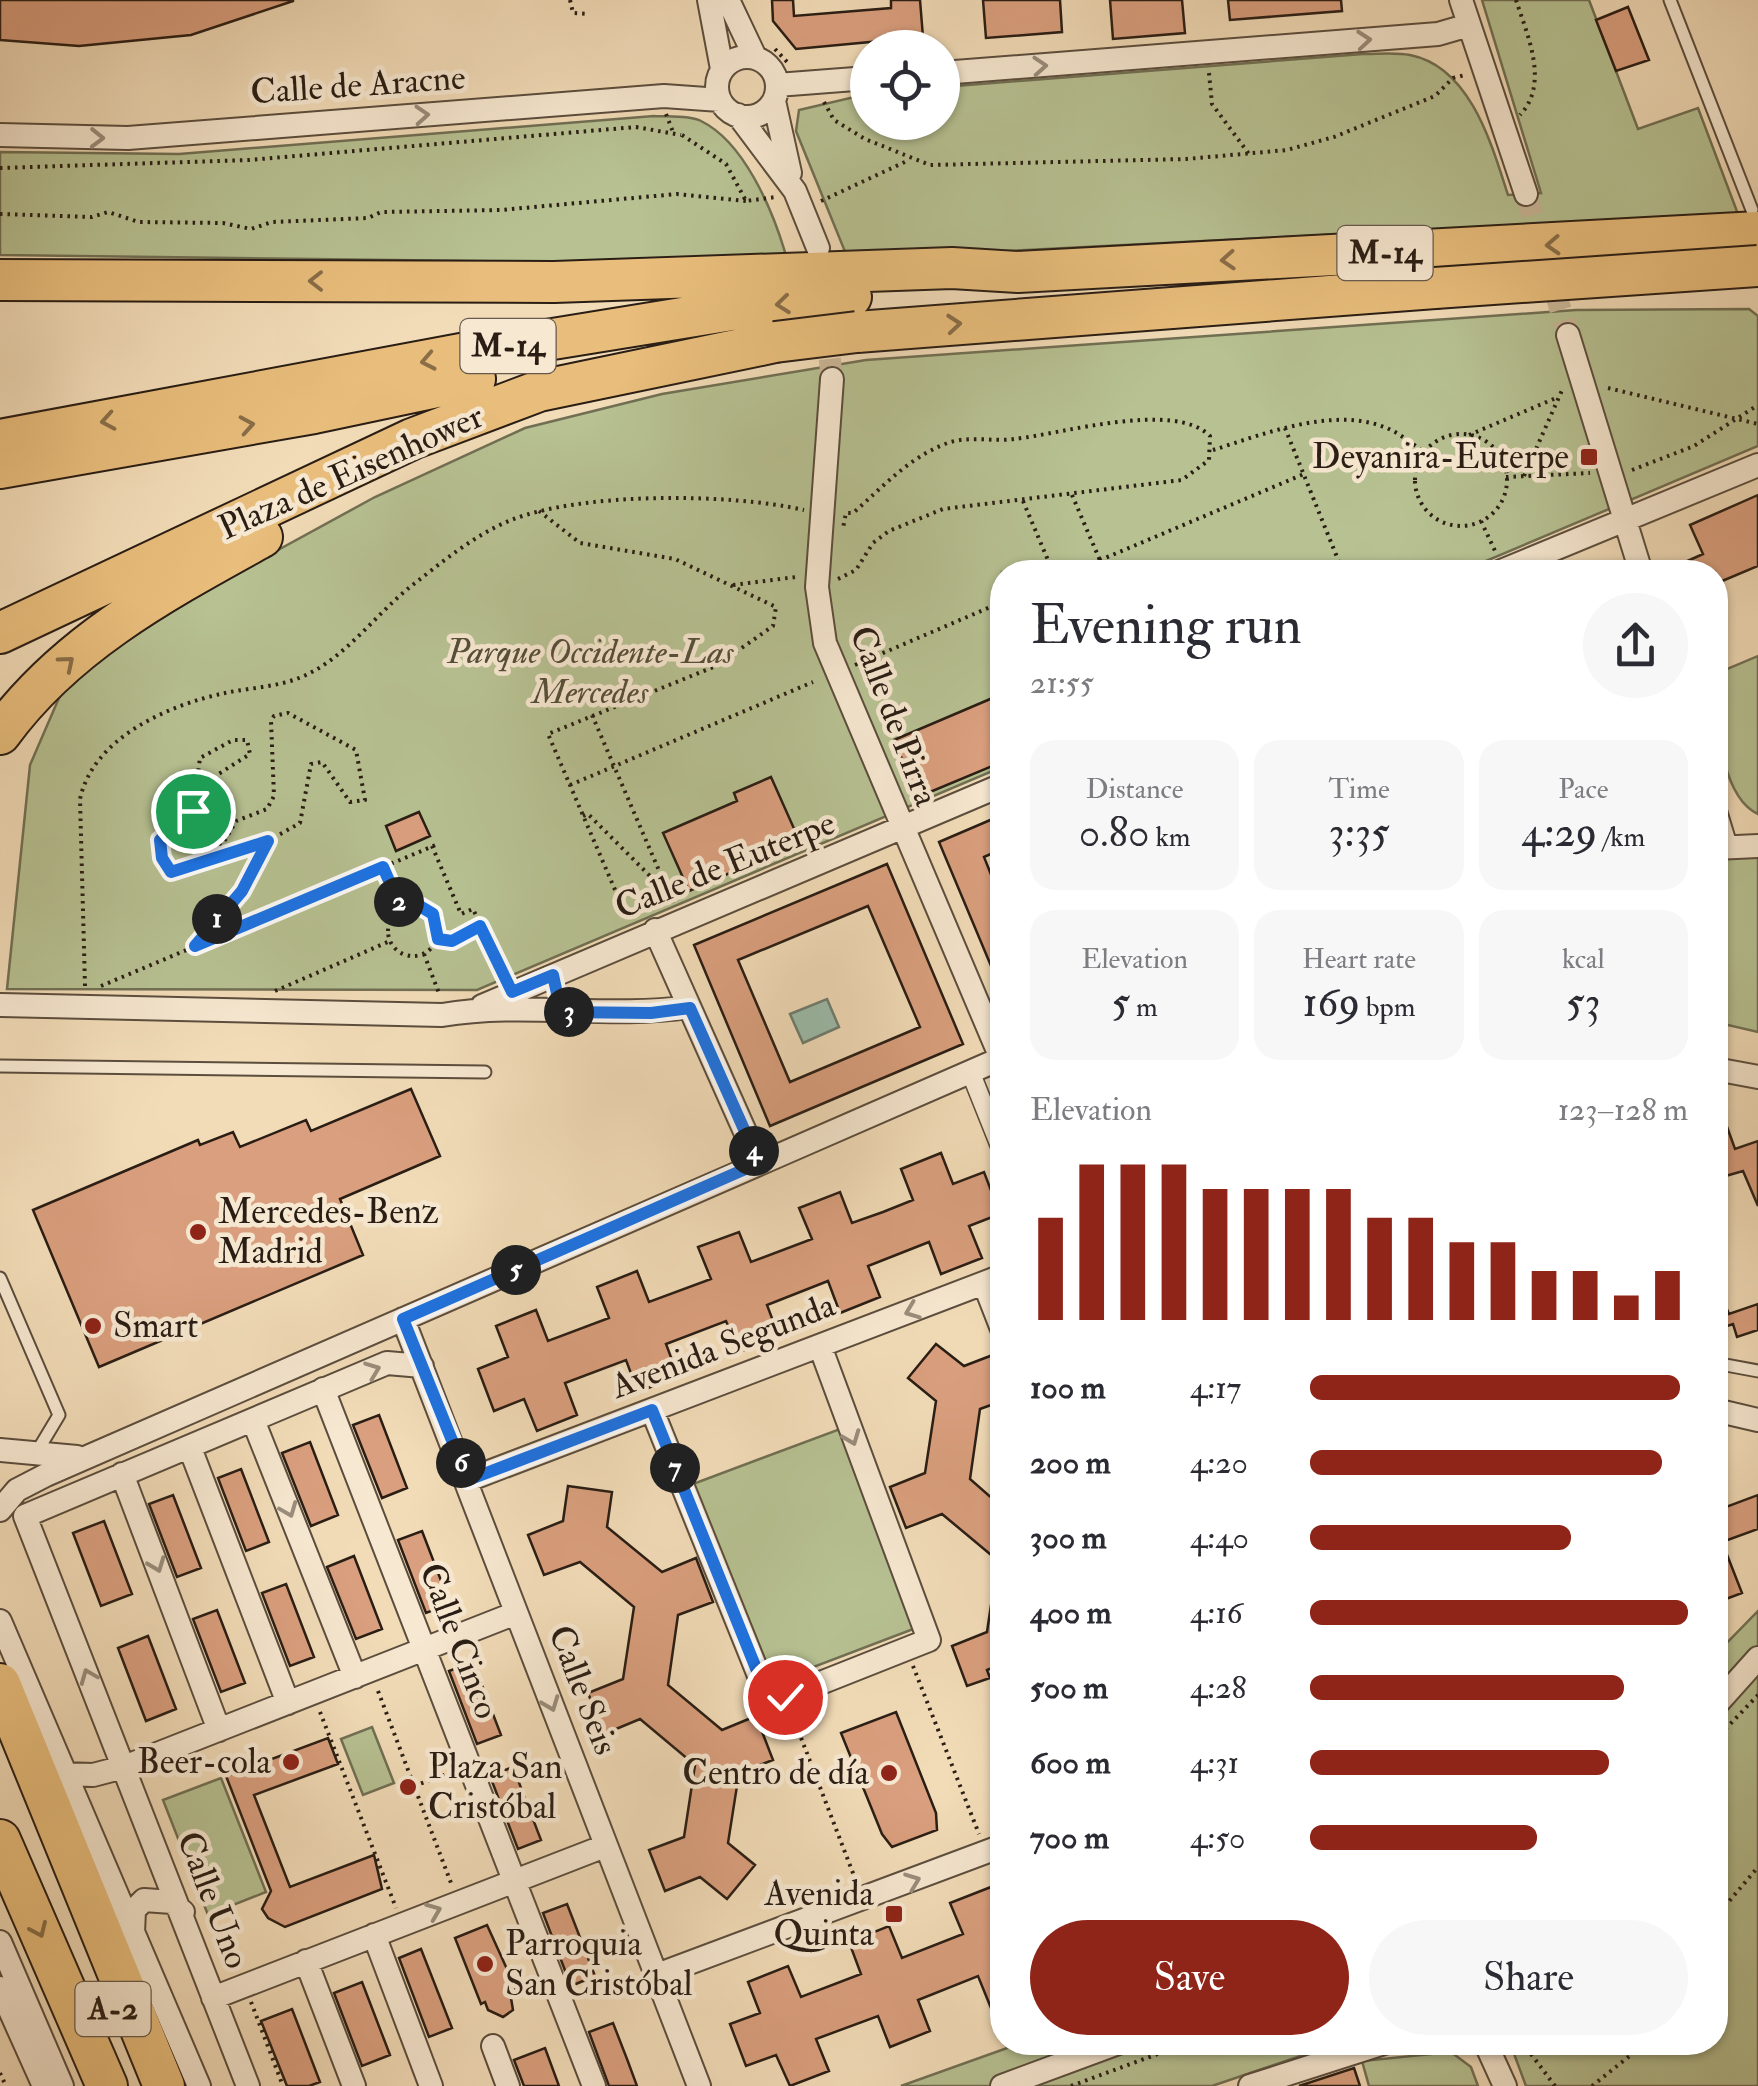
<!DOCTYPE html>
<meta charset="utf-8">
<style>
body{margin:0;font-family:"IM FELL Double Pica",serif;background:#f7f7f7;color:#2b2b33;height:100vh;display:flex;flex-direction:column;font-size:38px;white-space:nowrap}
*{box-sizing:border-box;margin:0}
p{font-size:32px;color:#7c7c81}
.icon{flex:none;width:55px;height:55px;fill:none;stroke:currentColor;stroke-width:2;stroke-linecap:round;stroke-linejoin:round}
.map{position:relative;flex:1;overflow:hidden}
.details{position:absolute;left:990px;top:560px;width:738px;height:1495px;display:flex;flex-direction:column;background:#fff;border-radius:40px;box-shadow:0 2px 8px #0004}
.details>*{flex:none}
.buttons{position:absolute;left:850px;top:30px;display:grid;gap:20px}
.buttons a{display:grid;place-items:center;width:110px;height:110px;border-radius:50%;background:#fff;box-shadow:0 2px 8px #0004;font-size:50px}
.pin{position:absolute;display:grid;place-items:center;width:85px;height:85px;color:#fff;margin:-42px;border:5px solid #fff;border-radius:50%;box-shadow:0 2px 10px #0007}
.km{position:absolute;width:50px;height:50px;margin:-25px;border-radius:50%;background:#222;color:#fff;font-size:28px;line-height:50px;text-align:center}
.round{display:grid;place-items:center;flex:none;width:105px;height:105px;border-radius:52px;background:#f7f7f7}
.head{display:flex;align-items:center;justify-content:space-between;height:170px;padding:0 40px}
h1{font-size:55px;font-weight:600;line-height:75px}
.metrics{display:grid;grid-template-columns:repeat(3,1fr);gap:15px;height:170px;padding:10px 40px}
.metrics div{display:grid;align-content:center;border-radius:25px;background:#f7f7f7;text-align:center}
.metrics b{font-size:42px;font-weight:600}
.metrics small{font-size:28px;font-weight:400}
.metrics p{font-size:28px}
.chart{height:280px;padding:20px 40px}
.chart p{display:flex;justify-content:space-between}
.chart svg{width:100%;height:180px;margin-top:10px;stroke:#8f2418;stroke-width:6}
.button{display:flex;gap:20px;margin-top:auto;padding:20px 40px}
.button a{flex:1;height:115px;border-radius:60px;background:#8f2418;color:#fff;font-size:40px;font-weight:600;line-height:115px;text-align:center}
.button a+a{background:#f7f7f7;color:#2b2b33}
ul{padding:0 40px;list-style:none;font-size:32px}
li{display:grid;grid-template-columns:160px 120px 1fr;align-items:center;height:75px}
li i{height:25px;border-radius:12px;background:#8f2418}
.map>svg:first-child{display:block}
.green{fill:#b7c192;stroke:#706f53;stroke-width:2.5}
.water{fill:#9cbcab;stroke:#6e7c6f;stroke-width:2.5}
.building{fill:#da9f7e;stroke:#291d14;stroke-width:2.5;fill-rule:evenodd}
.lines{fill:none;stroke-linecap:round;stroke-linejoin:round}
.minor-tunnel{stroke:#cab697;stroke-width:22;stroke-dasharray:22 11;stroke-linecap:butt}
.service-casing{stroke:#5b4d3d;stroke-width:15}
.pedestrian-casing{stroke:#5b4d3d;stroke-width:21}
.minor-casing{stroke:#5b4d3d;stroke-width:26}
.motorway-casing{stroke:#291d14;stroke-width:44}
.path{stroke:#291d14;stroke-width:4;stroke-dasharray:2.5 5;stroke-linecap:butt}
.service{stroke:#f7e8d1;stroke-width:11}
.pedestrian{stroke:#f7e8d1;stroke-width:18}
.minor{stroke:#f7e8d1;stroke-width:22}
.motorway{stroke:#e9be7c;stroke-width:40}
.motorway-bridge-casing{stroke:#291d14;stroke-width:44;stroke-linecap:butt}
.motorway-bridge{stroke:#e9be7c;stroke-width:40}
.oneway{stroke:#9a8d7c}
.oneway2{stroke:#896e48}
.route-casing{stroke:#fff;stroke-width:20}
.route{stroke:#1a73e8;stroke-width:12}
.poi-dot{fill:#8f2418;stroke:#f7e8d1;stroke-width:4}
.labels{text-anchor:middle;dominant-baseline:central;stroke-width:9;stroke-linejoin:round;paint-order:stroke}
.shield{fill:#f7e8d1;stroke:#675a4d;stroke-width:2.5}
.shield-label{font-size:32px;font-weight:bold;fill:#291d14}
.street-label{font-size:35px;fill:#291d14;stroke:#f7e8d1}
.poi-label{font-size:35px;fill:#291d14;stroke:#f7e8d1;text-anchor:end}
.park-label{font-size:35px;font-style:italic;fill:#544e3a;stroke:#f7e8d1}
</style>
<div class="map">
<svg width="1758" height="2086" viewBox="0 0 1758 2086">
<rect width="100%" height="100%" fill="#f2dcb8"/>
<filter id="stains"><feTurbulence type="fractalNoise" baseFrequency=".002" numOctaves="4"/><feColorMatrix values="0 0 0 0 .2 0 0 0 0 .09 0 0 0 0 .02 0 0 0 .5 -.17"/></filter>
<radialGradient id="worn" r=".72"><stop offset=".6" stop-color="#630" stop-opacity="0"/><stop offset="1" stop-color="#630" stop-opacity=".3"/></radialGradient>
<!-- green -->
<path class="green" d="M1482 0H1589L1638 129 1698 108 1738 214 848 259 796 131 799 110 867 94 868 122H942L943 87 1363 54C1378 54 1396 52 1410 55 1471 67 1492 146 1508 195L1541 193Z
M654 116C667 117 689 115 701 121 744 142 772 209 785 252L776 258 546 262 0 255V152L179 154Z
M1749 309 1758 316V446L1460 572H1002V767L477 990 7 989 30 765 65 684 172 608 375 497 525 428 662 394 866 360 1576 310Z
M1758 656V814C1719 796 1715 712 1715 674Z
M1758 853V1032L1715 1022V859Z
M840 1429 916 1628 769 1684 693 1484Z
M1758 1611V2086H1526L1510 2043 1715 2042V1655Z
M372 1727 394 1783 363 1795 341 1739Z
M221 1778 266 1892 208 1915 163 1800Z
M1021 2043H1339L1212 2086H901Z
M1451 2052 1471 2067 1478 2086H1369L1362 2061Z"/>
<!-- water -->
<path class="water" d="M827 999 839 1027 803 1043 790 1014Z"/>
<!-- building -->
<path class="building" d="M0 0H293V1L191 35 79 46 0 40Z
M772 0H793L794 16 891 8V0H920L923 37 796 49 773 21Z
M983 0H1060L1062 32 986 38Z
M1110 0H1182L1185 33 1113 39Z
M1228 0H1341L1342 11 1230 20Z
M1628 7 1649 60 1616 71 1596 20Z
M1758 495V566L1715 584V572H1663L1703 554 1690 525Z
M1002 694V762L918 797 894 740Z
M771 777 800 842 689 891 663 833 737 801 734 793Z
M419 812 430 836 396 851 386 826Z
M1002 815V849L984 857 1002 902V992L939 842Z
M887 864 963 1044 770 1126 694 945ZM868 906 920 1027 790 1082 738 960Z
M411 1089 440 1156 340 1199 363 1255 99 1367 33 1210 198 1140 200 1145 233 1132 240 1147 306 1120 311 1131Z
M1717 1099 1735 1149 1758 1141V1206L1743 1171 1715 1179Z
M941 1153 953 1184 984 1172 1000 1214 969 1226 982 1258 941 1274 929 1242 868 1266 880 1297 840 1313 828 1281 767 1305 779 1337 739 1352 726 1321 666 1344 678 1376 638 1392 626 1360 565 1383 577 1415 537 1431 524 1399 494 1411 478 1369 508 1357 496 1326 536 1310 548 1341 609 1318 597 1287 637 1271 649 1302 711 1279 698 1247 739 1232 751 1262 812 1239 799 1208 840 1192 852 1223 883 1212 913 1200 901 1169Z
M1715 1281 1729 1314 1758 1304V1330L1737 1337 1733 1324 1715 1330Z
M936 1344 964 1366 998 1353 1002 1365V1401L980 1409 970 1479 1002 1507V1564L942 1514 906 1528 890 1487 925 1473 936 1401 908 1378Z
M379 1415 407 1488 382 1498 353 1425Z
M310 1442 338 1515 311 1526 282 1453Z
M241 1469 269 1542 246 1551 218 1478Z
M568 1486 612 1492 607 1527 662 1572 696 1558 713 1602 678 1615 668 1685 722 1730 756 1716 773 1760 739 1773 728 1843 755 1865 727 1899 700 1877 665 1891 649 1850 684 1837 695 1765 640 1719 604 1734 588 1693 623 1679 634 1607 580 1562 544 1575 528 1535 563 1521Z
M173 1495 201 1568 177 1577 149 1504Z
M1758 1495V1529L1722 1542 1742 1593 1718 1602 1715 1511Z
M104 1521 132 1594 101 1606 73 1533Z
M422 1531 450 1604 426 1613 398 1540Z
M354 1556 382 1629 356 1639 327 1567Z
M286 1584 314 1657 290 1666 262 1593Z
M994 1585H1002V1664L987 1670 990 1678 967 1686 952 1646 987 1632Z
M217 1610 245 1683 221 1692 193 1619Z
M148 1636 176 1709 146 1721 118 1648Z
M473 1662 501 1735 477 1744 449 1671Z
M896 1712 936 1813 937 1830 892 1847 882 1834 841 1733Z
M328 1738 338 1764 254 1795 290 1887 374 1855 382 1889 285 1927 268 1918 262 1909 271 1891 226 1776Z
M513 1767 541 1840 518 1849 490 1776Z
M991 1887 1002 1917V2003L991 2008 978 1976 918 2000 930 2031 890 2047 878 2016 816 2039 829 2071 790 2086 776 2055 746 2066 730 2024 760 2013 748 1982 788 1966 801 1997 861 1974 849 1942 889 1926 902 1958 963 1934 950 1903Z
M567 1904 595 1976 571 1986 543 1913Z
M487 1925 516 1989 510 1992 513 2010 503 2017 488 2010 485 2002 481 2004 455 1938Z
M421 1949 452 2028 429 2037 399 1958Z
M362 1982 390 2055 362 2066 334 1993Z
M292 2009 320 2082 309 2086H287L261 2021Z
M613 2023 627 2059 637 2086H609L589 2032Z
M545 2048 559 2086H524L514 2060Z
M1354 2068 1360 2086H1299Z"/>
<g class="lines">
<!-- minor-tunnel -->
<path class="minor-tunnel" d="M1526 194 1568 335
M826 326 832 379"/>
<!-- service casing -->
<g class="service-casing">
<path id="service" d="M1670 0 1752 210
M0 1066 485 1072
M0 1278 59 1415 35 1455
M1715 1363 1758 1371"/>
</g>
<!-- pedestrian casing -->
<g class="pedestrian-casing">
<path id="pedestrian" d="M970 1071 1002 1151"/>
</g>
<!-- minor casing -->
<g class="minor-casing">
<path id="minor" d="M709 0 722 69
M728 0 755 57
M1461 0 1526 194
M717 87a30 30 0 1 1 60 0a30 30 0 1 1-60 0Z
M942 73 1438 34 1469 25
M777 85 868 78
M774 101 790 173
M738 115 795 191 818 248
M0 135 128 138 664 96 720 100
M1568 335 1641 572
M832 379 817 587 825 643 1001 1058
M1499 572 1758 465
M1715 811 1726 847
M1715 848 1758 846
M655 930 759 1163
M1 1005 442 1015C524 1001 607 1019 689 1007
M482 1006 1002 785
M1715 1069 1758 1077
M984 1283 1002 1329
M403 1319 699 2086
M323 1389 594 2086
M652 1410 770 1703 929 1640 820 1346
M1715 1410 1758 1420
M253 1420 355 1677
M190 1448 288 1703
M0 1450 77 1457
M122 1474 219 1730
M468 1480 1002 1276
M0 1510 17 1490 46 1475 1002 1058
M0 1621 199 2086
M1715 1706 1758 1658
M64 1774 93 1775 124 1767 516 1613
M133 1933 134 1910 144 1900 172 1902 183 1912
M374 1935 431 2086
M0 1942 62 2086
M306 1961 354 2086
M657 1975 1002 1846
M0 1988 44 2086
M213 1998 605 1846
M1485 2042 1505 2086
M493 2046 508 2086
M248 2086 25 1516 387 1363 422 1366
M1002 2086 1121 2042
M1250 2086 1387 2042"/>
</g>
<!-- motorway casing -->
<g class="motorway-casing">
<path id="motorway" d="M0 280 554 282 952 268 1018 272 1758 232
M857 332 1435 288
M0 440 472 352 744 308 851 297
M0 468 314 413 475 379
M0 633 412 439 539 391 775 342
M0 734C66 643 166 590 262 537
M0 1684 164 2086
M0 1840 107 2086"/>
</g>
<!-- path -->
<path class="path" d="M570 0 573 13 589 14
M1516 0C1527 35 1550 83 1520 115
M775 49 789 64
M1209 73 1212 104 1249 154
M824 102 834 120 865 139 930 165 1186 159 1287 150 1334 137 1435 96 1453 78 1465 75
M666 114 673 132
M682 135 726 164 746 201 776 197
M0 168 249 160 636 127 681 135
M821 201 907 161
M0 214 92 217 108 212 139 222 223 223 251 229 272 222 368 218 381 212 501 210 677 194 746 201
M1608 388 1758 424
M1285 428 1343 572
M1415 480a46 46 0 1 1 92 0a46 46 0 1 1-92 0Z
M1469 435 1556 398
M1213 450C1264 434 1338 404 1391 430 1403 436 1414 445 1424 452
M1632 470 1694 446 1758 405
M1524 476 1563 388
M1506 477 1590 473
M1072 495 1105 572
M1023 501 1053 572
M539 511 580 543 675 559 776 607 773 626 716 666 548 734 628 920
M1481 521 1496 553
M1072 572 1304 474
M838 579 856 570 873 543 889 531 943 509 1182 480 1209 460 1210 436C1174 400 1062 434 1014 439 992 442 966 435 945 444 907 459 883 487 853 513H846L843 528
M733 585 796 577
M855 665 1002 602
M592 715 673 903
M570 785 813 682
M583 816 588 814 658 884 663 881
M432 846 461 914 473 909 504 975
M383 867 401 908
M388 931a25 25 0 1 1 50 0a25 25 0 1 1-50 0Z
M439 939 453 941 480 926
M195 946 242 891 268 841 300 823 311 764 322 762 350 802 365 800 356 750 288 713 274 716 271 721 274 796 267 809 236 821 222 845 200 849 198 841 214 821 217 775 250 754 247 740H233L200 758 193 811C177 837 147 822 166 868L179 873 268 841
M424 954 440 996
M85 986 80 799C93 738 168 705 225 693 249 688 276 687 299 678 343 661 374 616 410 587 441 563 474 535 511 520 583 492 729 493 804 510
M101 986 438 844
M275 991 390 941
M913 1666 979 1834
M378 1691 451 1883
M320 1712 396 1908
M793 1717 856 1881
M1715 1740 1758 1695
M414 1786 452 1772
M1715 1918 1758 1867
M251 2002 283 2086
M1511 2046 1528 2050 1555 2086
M1137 2053 1165 2042
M0 2073 6 2086
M1071 2086 1190 2042
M1592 2086 1647 2042"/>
<!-- service -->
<use href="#service" class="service"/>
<!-- pedestrian -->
<use href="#pedestrian" class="pedestrian"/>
<!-- minor -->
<use href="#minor" class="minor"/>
<!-- motorway -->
<use href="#motorway" class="motorway"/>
<!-- motorway-bridge casing -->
<g class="motorway-bridge-casing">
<path id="motorway-bridge" d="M1435 288 1758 266
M775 342 857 332"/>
</g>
<!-- motorway-bridge -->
<use href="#motorway-bridge" class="motorway-bridge"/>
</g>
<!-- one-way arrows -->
<defs><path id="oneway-chevron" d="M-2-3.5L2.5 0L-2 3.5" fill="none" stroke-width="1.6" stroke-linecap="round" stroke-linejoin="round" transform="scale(2.5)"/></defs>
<g class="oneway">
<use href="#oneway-chevron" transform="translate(1364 40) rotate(-5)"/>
<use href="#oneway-chevron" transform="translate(1040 66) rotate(-4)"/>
<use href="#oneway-chevron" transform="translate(422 115) rotate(-4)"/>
<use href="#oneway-chevron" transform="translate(97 138) rotate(1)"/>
<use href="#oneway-chevron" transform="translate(912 1311) rotate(159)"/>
<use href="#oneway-chevron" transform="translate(373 1370) rotate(-21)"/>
<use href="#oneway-chevron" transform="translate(852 1438) rotate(69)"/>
<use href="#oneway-chevron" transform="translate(289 1510) rotate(68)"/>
<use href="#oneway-chevron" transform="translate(157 1565) rotate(69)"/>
<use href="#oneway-chevron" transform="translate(88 1676) rotate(-112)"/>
<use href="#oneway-chevron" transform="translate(551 1704) rotate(69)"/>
<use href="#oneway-chevron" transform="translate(913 1881) rotate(-21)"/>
<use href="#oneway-chevron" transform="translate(434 1911) rotate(-22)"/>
</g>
<g class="oneway2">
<use href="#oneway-chevron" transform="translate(1553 245) rotate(177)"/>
<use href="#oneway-chevron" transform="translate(1228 260) rotate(176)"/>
<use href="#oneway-chevron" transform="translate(316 281) rotate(-180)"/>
<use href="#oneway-chevron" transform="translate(783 304) rotate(174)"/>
<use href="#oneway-chevron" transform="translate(954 324) rotate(-5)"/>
<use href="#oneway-chevron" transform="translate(428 361) rotate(169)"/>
<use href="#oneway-chevron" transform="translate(108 421) rotate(170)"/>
<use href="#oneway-chevron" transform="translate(247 425) rotate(-10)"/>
<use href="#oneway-chevron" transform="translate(67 663) rotate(-40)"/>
<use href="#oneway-chevron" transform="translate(39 1930) rotate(66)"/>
</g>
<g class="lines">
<!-- route casing -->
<g class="route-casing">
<path id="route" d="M193 811 160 840 162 858 171 872 268 841 242 891 195 946 383 867 401 908 418 905 433 914 438 939 452 941 480 926 512 992 553 975 561 1012 651 1013 690 1008 759 1163 403 1319 468 1480 652 1410 770 1703 785 1697"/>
</g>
<!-- route -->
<use href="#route" class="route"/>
</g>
<!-- markers -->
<g class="poi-dot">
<rect x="1579" y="447" width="20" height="20" rx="5"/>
<circle cx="198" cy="1232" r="10"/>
<circle cx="93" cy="1326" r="10"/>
<circle cx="291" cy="1762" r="10"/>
<circle cx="889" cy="1773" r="10"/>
<circle cx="408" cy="1787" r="10"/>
<rect x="884" y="1904" width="20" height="20" rx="5"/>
<circle cx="485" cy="1964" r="10"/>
</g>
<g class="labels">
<!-- shield labels -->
<g class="shield">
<rect x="1337.5" y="226" width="95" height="54" rx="8"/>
<rect x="460.5" y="319" width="95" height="54" rx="8"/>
<rect x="75.5" y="1982" width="75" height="54" rx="8"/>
</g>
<g class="shield-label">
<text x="1385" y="253">M-14</text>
<text x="508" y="346">M-14</text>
<text x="113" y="2009">A-2</text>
</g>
<!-- street labels -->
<g class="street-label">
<text transform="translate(358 85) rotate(-4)">Calle de Aracne</text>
<text transform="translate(351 472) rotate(-24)">Plaza de Eisenhower</text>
<text transform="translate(894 716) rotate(69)">Calle de Pirra</text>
<text transform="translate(725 865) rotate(-22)">Calle de Euterpe</text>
<text transform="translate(723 1346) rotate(-21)">Avenida Segunda</text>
<text transform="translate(459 1641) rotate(69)">Calle Cinco</text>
<text transform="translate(583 1690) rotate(69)">Calle Seis</text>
<text transform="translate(213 1900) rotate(69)">Calle Uno</text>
</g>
<!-- poi labels -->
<g class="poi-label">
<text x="1569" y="457">Deyanira-Euterpe</text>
<text x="218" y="1212" text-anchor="start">Mercedes-Benz<tspan x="218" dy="40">Madrid</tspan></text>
<text x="113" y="1326" text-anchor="start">Smart</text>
<text x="271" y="1762">Beer-cola</text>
<text x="428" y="1767" text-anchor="start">Plaza San<tspan x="428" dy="40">Cristóbal</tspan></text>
<text x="869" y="1773">Centro de día</text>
<text x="874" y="1894">Avenida<tspan x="874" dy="40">Quinta</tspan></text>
<text x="505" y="1944" text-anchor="start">Parroquia<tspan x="505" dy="40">San Cristóbal</tspan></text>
</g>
<!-- park labels -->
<g class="park-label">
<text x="590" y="652">Parque Occidente-Las<tspan x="590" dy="40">Mercedes</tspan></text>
</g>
</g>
<rect width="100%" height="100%" filter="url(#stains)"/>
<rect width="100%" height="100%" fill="url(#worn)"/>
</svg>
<div class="buttons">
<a><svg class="icon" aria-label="locate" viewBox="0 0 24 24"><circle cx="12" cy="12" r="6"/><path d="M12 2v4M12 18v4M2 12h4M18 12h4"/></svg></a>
</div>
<div class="pin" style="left:193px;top:811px;background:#1e9e55"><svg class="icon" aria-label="arrive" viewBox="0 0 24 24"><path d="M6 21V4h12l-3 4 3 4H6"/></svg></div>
<div class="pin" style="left:785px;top:1697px;background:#d93025"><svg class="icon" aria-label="check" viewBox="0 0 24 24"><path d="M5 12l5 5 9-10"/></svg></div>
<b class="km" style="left:217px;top:919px">1</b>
<b class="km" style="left:399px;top:902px">2</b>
<b class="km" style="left:569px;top:1012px">3</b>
<b class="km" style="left:754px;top:1151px">4</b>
<b class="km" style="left:516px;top:1270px">5</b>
<b class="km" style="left:461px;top:1463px">6</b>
<b class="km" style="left:675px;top:1468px">7</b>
<section class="details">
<div class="head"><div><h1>Evening run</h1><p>21:55</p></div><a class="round"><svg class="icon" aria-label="share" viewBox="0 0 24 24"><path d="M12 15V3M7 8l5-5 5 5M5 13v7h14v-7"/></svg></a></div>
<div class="metrics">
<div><p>Distance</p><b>0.80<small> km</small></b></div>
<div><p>Time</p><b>3:35</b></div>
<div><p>Pace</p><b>4:29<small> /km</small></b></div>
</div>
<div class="metrics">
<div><p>Elevation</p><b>5<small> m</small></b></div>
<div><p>Heart rate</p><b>169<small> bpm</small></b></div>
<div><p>kcal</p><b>53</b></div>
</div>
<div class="chart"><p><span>Elevation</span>123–128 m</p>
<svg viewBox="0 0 160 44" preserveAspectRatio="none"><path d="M5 44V19M15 44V6M25 44V6M35 44V6M45 44V12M55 44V12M65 44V12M75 44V12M85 44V19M95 44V19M105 44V25M115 44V25M125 44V32M135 44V32M145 44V38M155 44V32"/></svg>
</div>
<ul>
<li><b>100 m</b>4:17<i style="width:98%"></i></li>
<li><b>200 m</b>4:20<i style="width:93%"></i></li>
<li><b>300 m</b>4:40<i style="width:69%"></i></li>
<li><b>400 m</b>4:16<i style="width:100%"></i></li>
<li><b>500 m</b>4:28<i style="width:83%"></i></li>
<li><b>600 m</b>4:31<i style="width:79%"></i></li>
<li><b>700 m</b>4:50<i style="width:60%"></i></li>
</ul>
<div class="button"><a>Save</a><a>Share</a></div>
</section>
</div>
